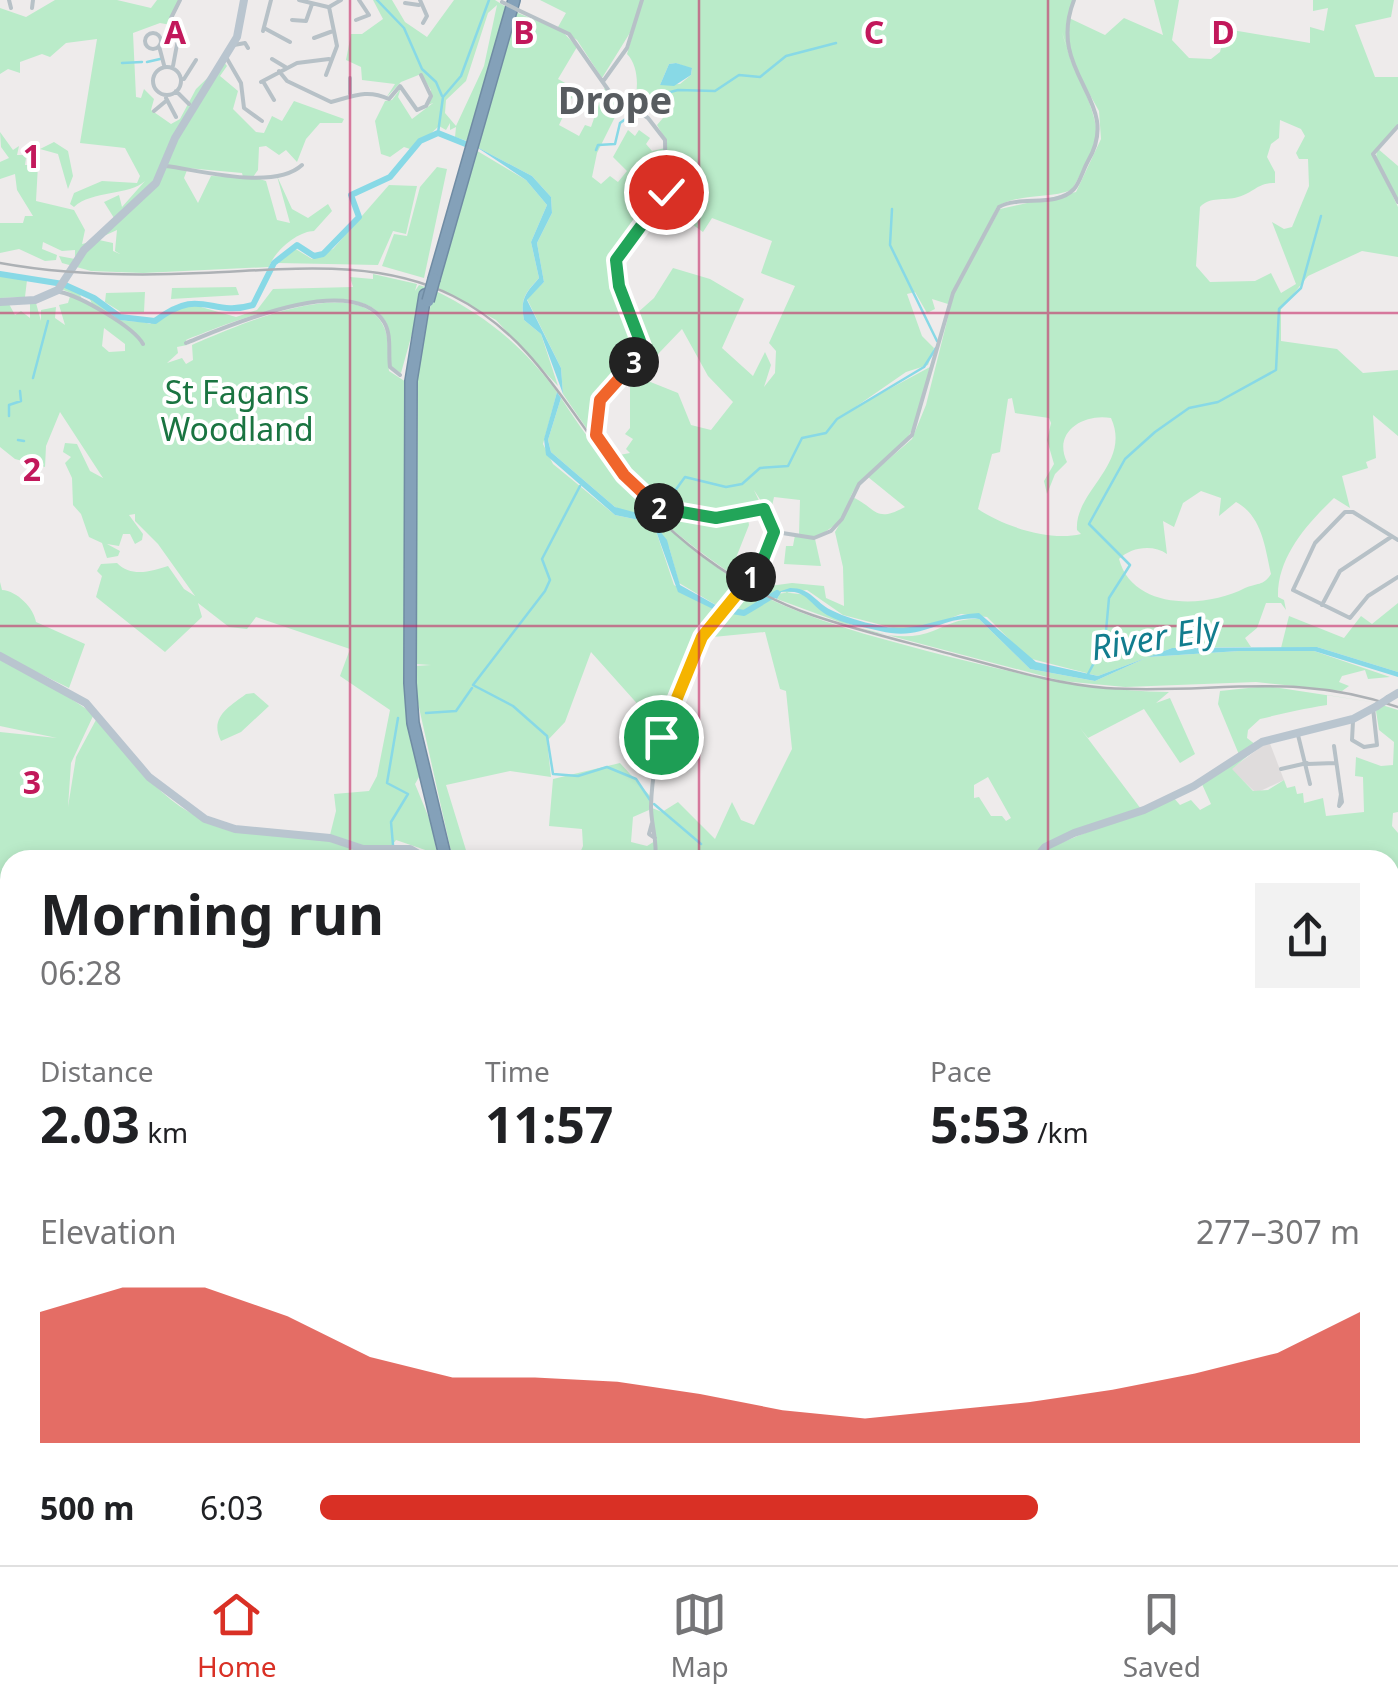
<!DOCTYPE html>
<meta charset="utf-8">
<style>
body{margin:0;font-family:"Noto Sans",sans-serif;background:#f2f2f2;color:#202124;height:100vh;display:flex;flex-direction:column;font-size:38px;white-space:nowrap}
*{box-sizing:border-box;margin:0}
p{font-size:32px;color:#757577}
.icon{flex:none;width:55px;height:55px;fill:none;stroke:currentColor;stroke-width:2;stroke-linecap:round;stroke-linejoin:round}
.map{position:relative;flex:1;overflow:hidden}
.panel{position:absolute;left:0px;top:850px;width:1400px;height:715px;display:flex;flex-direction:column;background:#fff;border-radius:30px 30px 0 0;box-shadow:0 5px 15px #0003}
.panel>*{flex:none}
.pin{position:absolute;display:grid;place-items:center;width:85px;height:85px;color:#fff;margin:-42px;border:5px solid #fff;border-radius:50%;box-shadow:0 2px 10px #0007}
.km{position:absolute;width:50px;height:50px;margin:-25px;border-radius:50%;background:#222;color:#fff;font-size:28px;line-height:50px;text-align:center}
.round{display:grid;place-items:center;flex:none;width:105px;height:105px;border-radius:0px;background:#f2f2f2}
.headline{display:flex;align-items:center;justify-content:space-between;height:170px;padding:0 40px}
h1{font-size:55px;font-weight:700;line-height:75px}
.stats{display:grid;grid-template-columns:repeat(3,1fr);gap:15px;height:170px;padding:10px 40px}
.stats div{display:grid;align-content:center}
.stats b{font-size:50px;font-weight:700}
.stats small{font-size:28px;font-weight:400}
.stats p{font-size:28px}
.chart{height:280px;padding:20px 40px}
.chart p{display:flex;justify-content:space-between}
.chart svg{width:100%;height:180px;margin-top:10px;fill:#d93025;opacity:.7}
ul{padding:0 40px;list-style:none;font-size:32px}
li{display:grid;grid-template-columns:160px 120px 1fr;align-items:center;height:75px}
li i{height:25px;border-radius:12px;background:#d93025}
.tabs{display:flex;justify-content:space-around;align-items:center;height:140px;border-top:2px solid #e0e0e0;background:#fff;font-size:28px;color:#757577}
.tabs a{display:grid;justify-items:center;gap:5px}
.tabs .selected{color:#d93025}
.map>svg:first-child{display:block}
.education{fill:#dfdcdc}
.green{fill:#baebc9;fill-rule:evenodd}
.water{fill:#88d9e6}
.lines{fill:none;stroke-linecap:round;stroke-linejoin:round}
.stream{stroke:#88d9e6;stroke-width:2.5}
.river{stroke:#88d9e6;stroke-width:6}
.highway-casing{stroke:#708ca4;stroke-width:14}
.street{stroke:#b7c1c7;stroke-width:4}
.secondary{stroke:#b9c5cf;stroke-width:8}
.primary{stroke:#abbdc9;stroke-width:10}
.highway{stroke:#84a1b9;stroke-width:11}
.rail{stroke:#adb1b5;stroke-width:2.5}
.highway-bridge-casing{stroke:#708ca4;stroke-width:14;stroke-linecap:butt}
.street-bridge{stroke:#b7c1c7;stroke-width:4}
.secondary-bridge{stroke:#b9c5cf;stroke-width:8}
.highway-bridge{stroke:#84a1b9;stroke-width:11}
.split-1-casing{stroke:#fff;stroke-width:20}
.split-2-casing{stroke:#fff;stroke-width:20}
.split-3-casing{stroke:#fff;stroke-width:20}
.split-4-casing{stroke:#fff;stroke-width:20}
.split-1{stroke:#f5b400;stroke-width:12}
.split-2{stroke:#22a559;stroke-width:12}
.split-3{stroke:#f0652b;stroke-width:12}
.split-4{stroke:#22a559;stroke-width:12}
.grid{fill:none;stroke:#c2185b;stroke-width:2.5;stroke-opacity:0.55}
.labels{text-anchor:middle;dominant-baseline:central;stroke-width:8;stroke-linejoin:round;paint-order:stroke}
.park-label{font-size:32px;fill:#1a7441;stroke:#fff}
.water-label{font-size:35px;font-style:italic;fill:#127d8e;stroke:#fff}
.quarter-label{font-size:38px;font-weight:bold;fill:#585c60;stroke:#fff}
.grid-label{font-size:32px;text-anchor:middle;font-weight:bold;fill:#c2185b;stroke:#fff;stroke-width:8;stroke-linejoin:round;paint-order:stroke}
</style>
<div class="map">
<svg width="1398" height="1565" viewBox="0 0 1398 1565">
<rect width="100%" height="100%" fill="#eeebeb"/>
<!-- education -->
<path class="education" d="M1269 741 1284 780 1256 793 1231 769Z"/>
<!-- green -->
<path class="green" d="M55 0H117L151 8 157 0H179L171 25 160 23 133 33 136 97 141 98 144 89 154 99 151 110 171 124 180 119 196 89 224 62 227 66 220 76 238 91 233 109 256 132 264 133 272 116 282 121 294 101 344 119 342 123H320L306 139 297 162 286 150 279 155 266 146 259 147 258 170 253 177 266 181 277 220 290 223 277 176 292 209 308 218 328 204 332 211 314 231C300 231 276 248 269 267L143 273 91 271 62 263 59 256 75 259V250L62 251 43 242 42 249 57 255 56 260 45 261 19 249 0 253V223H23L25 216H33L17 190 15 174 0 179V162L9 158 1 147 0 132 13 150 19 146 17 155H27L26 146 39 150 26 158 25 165H38L36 201 74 210 85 230 82 244 99 240 113 243V251L120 254 115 251 117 230 106 235 101 231 114 218 104 202 119 195 122 207 145 181C129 196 92 190 74 207L70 204 74 193 102 181 137 183 140 176 125 148 80 143 97 39 66 43 50 57 42 54 20 62V73L8 69 0 74V8L26 17ZM176 167 242 173 243 177 211 176 198 203 184 178 187 170Z
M373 0H392L405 22 427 37 454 0H495L506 7 467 141 455 137 456 127 450 130V123L446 130 439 126 413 150 404 147 390 157 381 154 375 121 385 101 392 100 401 88 398 97 412 119 433 103 428 105 431 90 421 74 401 82 386 98 395 84 362 80 361 67 346 60 351 34H362L383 19ZM497 5 484 66 456 126 445 113 446 100 466 81 488 13Z
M540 0H1075L1069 18 1105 35 1124 18 1163 35 1154 0H1179L1172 40 1189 58 1211 59 1220 52 1226 29 1310 43V27L1324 31 1328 8 1313 11V0H1394L1391 17 1355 25 1375 77H1398V125L1372 153 1398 207V257L1362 251 1308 276 1281 309V341L1337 349 1363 373 1398 370V436L1373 415 1376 458 1366 462 1368 468 1342 476 1350 508 1334 498C1307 524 1277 557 1278 597L1284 600 1286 610 1281 603H1266L1257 628 1245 638 1251 647 1172 648 1098 676 1028 658 987 617 961 614 928 627 897 629 843 615 807 590 769 595 755 588 792 583 824 586 826 598 844 606 843 567 835 532 842 520 815 539 821 566 784 564 786 546H793L795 535H799L800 500 774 497 770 515 754 490 761 505 716 517 671 511 651 501 614 456 630 453 626 449 633 439 625 434 630 428V385L639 387 643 380 626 375 644 350 635 315 654 298 673 268 710 279 744 299 722 348 753 376 765 352 771 365 764 387 775 373 776 351 769 343 795 286 761 273 772 241 712 218 703 232 664 204 667 142 657 125 663 118 655 113 656 105 646 104 639 110 633 107C639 90 639 66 627 54L636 23 602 78 577 40 558 27 566 13ZM1062 32 1071 61 1099 111 1101 139 1076 192 1000 209 954 293 926 405 912 439 868 477 905 507C874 524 876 507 852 497L849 501C858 474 884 464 903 443 920 425 926 390 930 367L854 408 906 372 928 365 934 348 922 336 907 294 915 292 927 313 935 309 932 299 948 304 997 207C1018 193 1048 199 1072 190 1079 176 1089 161 1095 147 1106 123 1069 63 1062 32ZM676 63 692 69 691 75 680 84 660 85 669 64ZM1280 120 1301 129 1305 136 1296 153 1299 159H1308L1309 186 1292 227 1284 229 1272 222 1296 284 1281 293 1271 273 1255 281 1210 282 1196 266 1200 207C1211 196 1224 201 1238 197 1254 193 1257 183 1275 183V172L1267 157 1271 144 1279 138ZM682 329 708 376 733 402 711 430 691 425 678 393 643 379 659 353ZM1012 398 1015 413 1049 418 1051 423 1047 440 1054 464 1044 481 1047 494 1055 474 1067 462C1052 431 1085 413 1111 418 1132 464 1074 491 1077 530L1081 534C1050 542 1003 526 978 509L992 454 1000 452 1008 399ZM1201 491 1221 498 1219 516 1236 502C1262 516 1265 547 1271 574 1264 586 1256 583 1245 588 1207 608 1133 611 1119 559 1131 547 1153 544 1167 554L1163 521 1174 527 1183 503Z
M513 11 562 31 577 47 558 79 576 89 559 125 579 136 585 125 591 127 605 87 622 103 597 153 592 177 601 184 610 176 618 182 627 171 613 157 628 130 635 136 639 130 650 138 646 144 652 151 665 148 663 202C637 227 601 253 620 293 630 312 640 329 641 351L599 396 598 422 587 429 563 394 561 368 527 299 544 282 537 243 552 213 551 197 532 176 475 146Z
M54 142 68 151 73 176 68 189 58 154 40 149Z
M1377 148 1398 166V199L1376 159Z
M474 149 526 180 547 205 531 242 539 278C525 293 520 299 524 320L541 334 558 386 496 320 435 286Z
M437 167 447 169 424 278 382 266 394 234 407 236 420 187Z
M389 185 417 186 406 234 393 231 378 265 278 263 294 248 312 259 333 249Z
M373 274 417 284 415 291 419 285 425 287 401 373 391 367C390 353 393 337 386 322 359 269 224 325 186 340L187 345 177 347 178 353 167 363 182 358 186 364 193 360 192 345C230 329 355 271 383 325 390 337 387 357 389 371L406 382 407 690 422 772 415 784 431 823 437 854 396 840C383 860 355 849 336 860H10V929H0V732L57 738 0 726V659L32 673 94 714 71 763 68 807 76 757 97 718C128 755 159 801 205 820 236 834 293 834 329 839L336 811 334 794 369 791 377 776 390 710 340 676 350 649 256 617 247 629 229 627 198 603 202 617 165 652 96 597 102 576 97 571 101 564 117 563C131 578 153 571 168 566L184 589 195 596 158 544 135 521V514L129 515 143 534 142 540 135 544 130 534H123L119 546 107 544 120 551 118 556 107 558 102 543 89 537 81 514 73 505 72 478 65 463 71 457 63 452 65 443 77 444 90 471 103 478 60 412 46 446 45 467 15 459 0 447V305L9 304 15 315 21 311 30 318V302L36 303 41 321V310L56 307 55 318 65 325 59 305 68 303 71 293 61 289 63 286 79 291 82 300 92 304 89 297C104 301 106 313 119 319 130 323 139 320 150 324L173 309 194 305 236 317 257 310 273 289 353 287 350 277 373 279ZM104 328 125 344V351L109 352 102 346Z
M0 276 27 280 25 297 0 298Z
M236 287 239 295 171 299 172 288Z
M434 290C485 315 523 346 557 392L543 444 553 464 615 515 639 520 656 531 674 585 719 612 701 638 669 715 650 718 591 652 565 722 547 741 551 777 510 771 446 785 469 860H453L416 694V666L431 665 416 664V659L418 365Z
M145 292 144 312H121L105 302 106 293Z
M561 398C610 474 665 536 742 584L721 608 679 583 669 547 655 525 615 507 551 452 548 440Z
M595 436C636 480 624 504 693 515 713 519 728 518 747 514L749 525 730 573C685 542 614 488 595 436Z
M0 582 2 590C17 591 34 608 36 622L85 644 69 688 0 654Z
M753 591C809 620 867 635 927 651 1009 672 1084 691 1169 692L1156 703 1170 698 1195 754 1180 763 1144 709 1088 738 1080 728 1141 809 1079 828 1032 860H709L697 856 693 860H656L652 808 662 812 678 802 715 839 732 802 741 820 754 825 792 749 786 691 780 689 765 632 703 638 735 597ZM988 777 1011 818 1006 821 1002 816H991L979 797 974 798V785Z
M781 592 808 595C832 624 896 647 933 631 949 624 960 618 979 619L1030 669 1095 681 1148 657 1239 651H1314L1390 677 1368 679 1365 670 1342 676 1339 682 1349 686 1342 691 1256 682 1125 687 1062 681 842 623 777 599Z
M1398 603V672L1317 647 1281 648 1289 616 1344 638 1361 616 1372 624Z
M1267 686 1378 703 1327 695V705C1301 709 1281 714 1260 719L1248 730 1247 738 1256 745 1240 757 1218 704 1220 691Z
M246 694 254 693 269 706 241 732 221 741C209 717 229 707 246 694Z
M1382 705 1398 710V812L1393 813 1392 826 1398 833V1021L1390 1018V860H1055L1046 849 1173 797 1180 805 1191 800 1200 810 1211 804 1201 782 1263 743 1232 769 1253 791 1268 790 1284 780 1287 788 1295 786 1297 794 1303 793 1304 803 1323 798 1326 816 1364 812 1363 777 1355 776 1356 757 1381 766 1393 765 1394 742 1379 730 1376 711Z
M620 763 651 797 649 810 633 817 631 842 647 846 655 841 654 860H577L583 846 582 829 549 826 553 779Z
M0 931H10V984H0Z
M0 986H10V1077H0Z
M10 1117V1221L0 1223V1120Z
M1390 1117 1398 1140 1390 1196Z
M1398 1193V1248L1390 1245V1204Z
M10 1281V1338L0 1337V1282Z
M1390 1288 1391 1298 1398 1299V1360L1390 1356Z
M0 1341H10V1390L0 1387Z
M0 1395 10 1397V1471L0 1463Z
M1398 1401V1565H1293L1297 1555H1390V1417Z
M4 1475 10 1479V1555H97L111 1565H0Z
M583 1555H1170L1168 1565H595Z"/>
<!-- water -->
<path class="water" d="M676 63 692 68 691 75 674 86 660 85 669 64Z
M475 146 532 176 551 197 552 213 537 243 544 282 527 300 561 368 563 394 541 334 524 320C520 299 525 294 539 278L531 242 547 205 526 180Z
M557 392 561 398 548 440 551 452 615 507 641 514 655 525 667 540 680 585 721 608 719 612 678 592 656 531 639 520 615 515 546 455 544 439Z
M790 588C811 588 815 602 831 610 845 617 862 622 877 625 915 635 942 615 979 613L1036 662 1098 676 1172 648 1317 647 1398 672V677L1314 651H1239L1148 657 1095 681 1030 669 979 619C941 615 925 642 880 631 863 627 843 624 827 615 808 604 808 589 781 592L777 599 769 595Z"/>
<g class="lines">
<!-- stream -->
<path class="stream" d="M377 0 404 28 422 69 436 82 442 96
M147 62 160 59
M122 63 142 62
M438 133 443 97 461 76 489 0
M596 150 598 145 615 144 620 123 659 95 678 90 715 91 739 75 760 77 786 56 836 43
M892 209 890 245 937 341
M33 378 48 321
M9 416V405L21 401 20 391
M18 440 24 441
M580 486 542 559 550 580 545 591 473 685 513 706 547 736 553 774 578 776 607 767 636 779 650 800
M658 514 685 477 726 487 742 484 760 468 788 466 802 438 826 433 837 419 924 367 936 348
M1087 676 1105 642 1109 598 1130 565 1089 524 1125 459 1155 432 1189 408 1218 402 1276 370 1279 309 1301 288 1321 216
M426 713 456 711 472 688
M654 804 701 844
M393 845 391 822 408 794 387 783 398 718
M0 1228 10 1227
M1390 1324 1398 1329
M0 1533 8 1557
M1131 1555 1140 1565
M1078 1565 1090 1555"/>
<!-- river -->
<path class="river" d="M0 274 63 284 94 298 120 317 155 321C202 285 209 318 253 305L274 263 297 245 314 256 323 254 359 217 351 195 390 177 420 141 438 133 473 147
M720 609 744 613 777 593"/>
<!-- highway casing -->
<g class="highway-casing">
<path id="highway" d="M434 279 514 0
M425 295 411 381 410 683 413 723 446 860
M309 1555 399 1565
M432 1555 516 1565
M580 1555 591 1565
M164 1565 194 1558
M186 1565 264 1555
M528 1565 530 1555"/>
</g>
<!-- street -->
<path class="street" d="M9 0 11 8
M299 0 328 7
M420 0 427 16 423 23
M405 3 419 5
M329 7 341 0
M32 8 33 0
M518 10 569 34 609 91 648 118 665 140 666 197 616 259C617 291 635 318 643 349L600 399 598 438C610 449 614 463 625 476 663 522 707 524 762 508 804 539 716 610 700 640 674 690 652 751 651 807 651 825 658 842 655 860
M292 20 306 21 312 4
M356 20 369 15 359 0
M264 28 290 42
M263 31 271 0
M145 41a8 8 0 1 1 16 0a8 8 0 1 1-16 0Z
M314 38 333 31
M234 45 245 43 248 48
M159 46 164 65
M226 57 241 83 244 108 262 121
M272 59 287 68
M173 66 178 39 171 18 180 0
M153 81a14 14 0 1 1 28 0a14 14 0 1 1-28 0Z
M279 71 287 81 331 102C354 96 367 89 389 99L400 86 417 110 426 106 431 96 421 75
M326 75 337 46 329 7
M184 79 196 60
M604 80 627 48 642 0
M261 82 297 63 329 59
M264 83 274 100
M176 91 189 104
M350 94V78
M166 98 176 117
M154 111 166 101
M1398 126 1373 154 1398 202
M166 166C199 170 274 191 302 165
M60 292C80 296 134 327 143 344
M186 343C226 327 352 270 384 322 392 335 388 353 390 367L400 375
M776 532 814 538 831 531 842 519 859 484 912 435 953 293 999 207C1020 195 1056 208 1074 189 1080 182 1083 170 1088 161 1124 100 1045 75 1074 0
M1398 540 1353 512H1345L1315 543 1293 590 1350 618 1368 596 1398 577
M764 559 770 543
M1322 605 1340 571 1391 537
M1353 721 1352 740 1364 747 1377 745 1373 708
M1298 735 1310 784
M1334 746 1342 802 1339 806 1341 794
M1307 764 1335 763
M1281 769 1307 763
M652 823 649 834 655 838
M1398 1105 1392 1117 1398 1133
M1390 1201 1398 1171
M1390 1357 1398 1361
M1254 1555V1565"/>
<!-- secondary -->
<path class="secondary" d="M0 302 35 300 58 290 84 250 156 183 175 138 237 37 244 0
M0 656 86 703 149 777 205 819 235 829 330 838 363 849H410L429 860
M1388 699 1398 693
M1034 860 1045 847 1074 833 1144 810 1194 786 1262 742 1353 719 1377 706"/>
<!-- primary -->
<path class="primary" d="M0 1471 10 1476
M101 1555 115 1565"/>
<!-- highway -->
<use href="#highway" class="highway"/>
<!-- rail -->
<path class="rail" d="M0 263C65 275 135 276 201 273 286 270 375 257 453 296 530 334 565 405 615 470 665 534 735 588 812 615 859 631 907 642 954 655 1004 668 1054 684 1106 688 1212 695 1290 670 1398 707"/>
<!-- highway-bridge casing -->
<g class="highway-bridge-casing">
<path id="highway-bridge" d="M428 301 434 279
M394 1557 410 1559"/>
</g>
<!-- street-bridge -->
<path class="street-bridge" d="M502 2 518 10"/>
<!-- secondary-bridge -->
<path class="secondary-bridge" d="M1377 706 1388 699"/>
<!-- highway-bridge -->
<use href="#highway-bridge" class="highway-bridge"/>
</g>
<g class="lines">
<!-- split-1 casing -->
<g class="split-1-casing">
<path id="split-1" d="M661 737 702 637 751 577"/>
</g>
<!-- split-2 casing -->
<g class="split-2-casing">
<path id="split-2" d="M659 508 716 518 764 509 774 532 759 570 751 577"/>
</g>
<!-- split-3 casing -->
<g class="split-3-casing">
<path id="split-3" d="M634 362 600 400 596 435 624 475 659 508"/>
</g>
<!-- split-4 casing -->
<g class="split-4-casing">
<path id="split-4" d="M634 362 642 346 619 286 616 260 666 192"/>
</g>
<!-- split-1 -->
<use href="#split-1" class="split-1"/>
<!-- split-2 -->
<use href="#split-2" class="split-2"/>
<!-- split-3 -->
<use href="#split-3" class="split-3"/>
<!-- split-4 -->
<use href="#split-4" class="split-4"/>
</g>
<!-- grid -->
<path class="grid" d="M350 0V860M699 0V860M1048 0V860M0 313H1398M0 626H1398M0 939H10M1390 939H1398M0 1252H10M1390 1252H1398M350 1555V1565M699 1555V1565M1048 1555V1565"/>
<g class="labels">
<!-- park labels -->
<g class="park-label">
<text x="237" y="391">St Fagans<tspan x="237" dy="37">Woodland</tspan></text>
</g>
<!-- water labels -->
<g class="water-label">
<text transform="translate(1155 637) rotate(-9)">River Ely</text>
</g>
<!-- quarter labels -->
<g class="quarter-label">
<text x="615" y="99">Drope</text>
</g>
</g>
<g class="grid-label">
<text x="175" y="44">A</text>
<text x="524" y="44">B</text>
<text x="874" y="44">C</text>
<text x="1223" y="44">D</text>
<text x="32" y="168">1</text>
<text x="32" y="481">2</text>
<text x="32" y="794">3</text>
</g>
</svg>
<div class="pin" style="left:661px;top:737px;background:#1e9e55"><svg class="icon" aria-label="arrive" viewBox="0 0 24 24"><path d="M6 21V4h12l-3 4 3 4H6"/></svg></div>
<div class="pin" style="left:666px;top:192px;background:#d93025"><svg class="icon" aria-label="check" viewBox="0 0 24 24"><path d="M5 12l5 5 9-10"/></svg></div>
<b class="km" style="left:751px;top:577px">1</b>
<b class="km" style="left:659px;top:508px">2</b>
<b class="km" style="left:634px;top:362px">3</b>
<section class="panel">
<div class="headline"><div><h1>Morning run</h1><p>06:28</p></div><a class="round"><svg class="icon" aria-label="share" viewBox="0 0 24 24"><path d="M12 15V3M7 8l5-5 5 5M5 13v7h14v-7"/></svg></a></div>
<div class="stats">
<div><p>Distance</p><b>2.03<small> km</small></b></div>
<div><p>Time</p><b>11:57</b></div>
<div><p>Pace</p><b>5:53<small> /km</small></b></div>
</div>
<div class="chart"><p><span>Elevation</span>277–307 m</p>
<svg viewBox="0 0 160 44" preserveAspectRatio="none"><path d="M0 44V12L10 6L20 6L30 13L40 23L50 28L60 28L70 29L80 32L90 36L100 38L110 36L120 34L130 31L140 27L150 22L160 12V44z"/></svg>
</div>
<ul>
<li><b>500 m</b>6:03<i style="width:69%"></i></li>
</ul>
</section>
</div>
<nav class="tabs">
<a class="selected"><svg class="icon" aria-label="home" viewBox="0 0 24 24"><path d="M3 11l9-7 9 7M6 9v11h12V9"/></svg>Home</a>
<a><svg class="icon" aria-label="map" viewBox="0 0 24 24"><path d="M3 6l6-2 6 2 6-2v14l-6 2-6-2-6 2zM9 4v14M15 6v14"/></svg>Map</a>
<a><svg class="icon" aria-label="saved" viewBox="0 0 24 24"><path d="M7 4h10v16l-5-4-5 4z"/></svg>Saved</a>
</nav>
